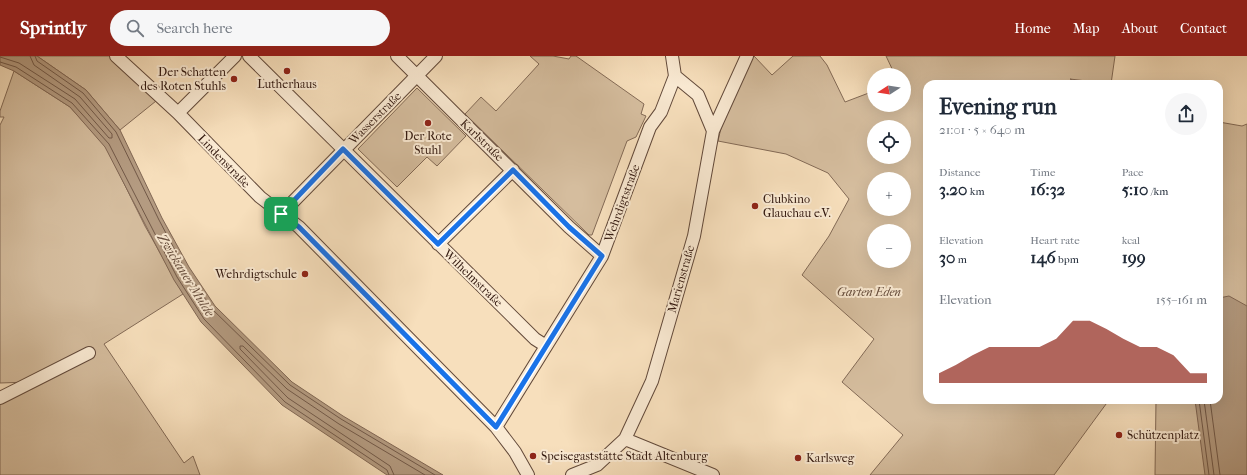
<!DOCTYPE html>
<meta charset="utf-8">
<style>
body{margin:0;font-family:"IM FELL French Canon",serif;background:#f6f6f7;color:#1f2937;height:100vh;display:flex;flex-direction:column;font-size:15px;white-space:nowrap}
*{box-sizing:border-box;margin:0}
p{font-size:13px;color:#747a83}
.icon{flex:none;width:22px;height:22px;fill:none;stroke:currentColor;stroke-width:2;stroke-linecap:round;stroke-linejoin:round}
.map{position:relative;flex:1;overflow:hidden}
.side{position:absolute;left:923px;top:24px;width:300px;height:324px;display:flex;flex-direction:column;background:#fff;border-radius:12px;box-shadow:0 4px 16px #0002}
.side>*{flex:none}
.needle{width:26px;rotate:258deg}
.fabs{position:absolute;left:867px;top:12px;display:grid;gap:8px}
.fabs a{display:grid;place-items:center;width:44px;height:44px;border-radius:50%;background:#fff;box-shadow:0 4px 16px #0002;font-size:20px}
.pin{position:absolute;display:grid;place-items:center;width:34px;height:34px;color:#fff;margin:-17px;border-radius:8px;box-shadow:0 2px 6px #0006}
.round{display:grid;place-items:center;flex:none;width:42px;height:42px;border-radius:21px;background:#f6f6f7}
.overview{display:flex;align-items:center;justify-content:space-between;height:68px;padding:0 16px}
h1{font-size:22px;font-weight:800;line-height:30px}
.stats{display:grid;grid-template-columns:repeat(3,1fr);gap:6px;height:68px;padding:4px 16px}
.stats div{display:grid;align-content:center}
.stats b{font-size:17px;font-weight:800}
.stats small{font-size:11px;font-weight:400}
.stats p{font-size:11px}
.chart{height:112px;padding:8px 16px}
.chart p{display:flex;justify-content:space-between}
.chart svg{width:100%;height:72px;margin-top:4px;fill:#8f2418;opacity:.7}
header{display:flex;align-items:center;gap:24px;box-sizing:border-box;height:56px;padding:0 20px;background:#8f2418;color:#fff}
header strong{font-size:19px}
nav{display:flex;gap:22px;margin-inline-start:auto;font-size:14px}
.search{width:280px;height:36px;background:#f6f6f7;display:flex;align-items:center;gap:10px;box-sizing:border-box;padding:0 14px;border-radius:22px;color:#747a83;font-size:15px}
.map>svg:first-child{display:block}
.green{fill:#d5bd9e;stroke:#836a56;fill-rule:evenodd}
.water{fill:#b49b81;stroke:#806653}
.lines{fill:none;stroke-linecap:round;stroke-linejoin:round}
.shore{stroke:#725948;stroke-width:1}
.minor-casing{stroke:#62493a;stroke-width:14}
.minor{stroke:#faead3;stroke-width:12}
.route-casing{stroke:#fff;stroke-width:8}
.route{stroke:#1a73e8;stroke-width:5}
.poi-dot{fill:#8f2418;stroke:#faead3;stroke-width:1.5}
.labels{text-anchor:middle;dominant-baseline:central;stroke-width:4;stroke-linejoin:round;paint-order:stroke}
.poi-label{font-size:12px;fill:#31170e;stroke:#faead3;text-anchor:start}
.street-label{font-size:12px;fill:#31170e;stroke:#faead3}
.park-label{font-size:12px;font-style:italic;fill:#624939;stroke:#faead3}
.water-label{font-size:13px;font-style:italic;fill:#654c3c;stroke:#faead3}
</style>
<header>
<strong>Sprintly</strong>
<div class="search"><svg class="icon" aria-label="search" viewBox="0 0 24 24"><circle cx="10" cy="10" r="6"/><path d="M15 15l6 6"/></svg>Search here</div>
<nav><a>Home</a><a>Map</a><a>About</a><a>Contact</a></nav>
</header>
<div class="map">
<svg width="1247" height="419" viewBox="0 0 1247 419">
<rect width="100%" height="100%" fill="#f7dfbc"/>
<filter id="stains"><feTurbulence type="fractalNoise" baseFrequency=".005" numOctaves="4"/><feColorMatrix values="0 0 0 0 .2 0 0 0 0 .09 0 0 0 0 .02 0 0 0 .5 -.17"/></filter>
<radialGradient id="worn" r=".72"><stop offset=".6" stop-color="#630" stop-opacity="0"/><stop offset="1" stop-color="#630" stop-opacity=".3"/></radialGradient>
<!-- green -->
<path class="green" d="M37 0H116L161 41 120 74 86 34Z
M530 0H553L569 3 571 0H576L644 48 641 58 646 60 636 81 627 85 592 179H589L465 58 481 41 496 55 539 8Z
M752 0H754L772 19 793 0H820L827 9 845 46 874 35V49H904V19H895L886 0H1115L1111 28 1070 23 1081 28H927V344H1109L1054 419H870L903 379 842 326 874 283 802 219 829 180 849 143 828 117 786 98 718 85 721 72ZM874 71H904V101H874ZM874 123H904V153H874ZM874 175H904V205H874Z
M14 15 70 51 106 91 145 170 183 238 104 288 184 407 193 400 200 419H0V342L29 326 0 327V69L4 61H0V55Z
M417 32 466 80 437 110 427 101 397 131 358 93Z
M1219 66 1242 70 1247 68V419H1155L1156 344H1219Z"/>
<!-- water -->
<path class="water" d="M0 0H37L86 34 120 74 162 162 189 211 215 250 292 326 343 360 443 419H387L282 349 201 266 174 224 105 91 70 51 14 15 0 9Z
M1229 240 1247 250V419H1205L1195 344H1219V242Z"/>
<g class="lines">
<!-- shore -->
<path class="shore" d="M35 0 37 5 83 37 116 76 159 164 185 213 212 253 290 329 341 363 435 419
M0 1 19 7 75 43 109 82H112V78L80 41 34 9 30 0
M0 6 16 11 72 47 109 88 177 221 204 263 285 346 387 414 389 419
M1199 344 1209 419
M1204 344 1214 419
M1210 344 1220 419
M394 419 390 410 288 342 240 293V290H243L287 333 339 368 425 419"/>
<!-- minor casing -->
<g class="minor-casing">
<path id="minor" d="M116 0 178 57 260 141 299 171 496 371 515 396 528 419
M249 0 535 283 546 290
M397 0 569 171 602 200
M672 0 675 20 698 39 713 75
M178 57 235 0
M281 158 436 0
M438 188 513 114
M0 342 89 297
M496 371 602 200 650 71 661 56 675 20
M625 383 713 419
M572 419 597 409 625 383 652 325 694 180 713 75 747 0"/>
</g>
<!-- minor -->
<use href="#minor" class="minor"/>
</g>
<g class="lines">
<!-- route casing -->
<g class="route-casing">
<path id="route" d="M343 93 438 188 513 114 569 171 602 200 496 371 299 171 281 158Z"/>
</g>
<!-- route -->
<use href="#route" class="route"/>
</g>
<!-- markers -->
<g class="poi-dot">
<circle cx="287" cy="15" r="4"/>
<circle cx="234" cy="23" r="4"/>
<circle cx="428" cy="67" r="4"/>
<circle cx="755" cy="150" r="4"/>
<circle cx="305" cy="218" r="4"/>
<circle cx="1119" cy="379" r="4"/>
<circle cx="533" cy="400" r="4"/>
<circle cx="798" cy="402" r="4"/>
</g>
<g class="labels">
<!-- poi labels -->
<g class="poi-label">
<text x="226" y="16" text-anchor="end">Der Schatten<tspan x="226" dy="14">des Roten Stuhls</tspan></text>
<text x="287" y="28" text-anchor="middle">Lutherhaus</text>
<text x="428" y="80" text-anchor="middle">Der Rote<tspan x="428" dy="14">Stuhl</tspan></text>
<text x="763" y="143">Clubkino<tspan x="763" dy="14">Glauchau e.V.</tspan></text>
<text x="297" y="218" text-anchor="end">Wehrdigtschule</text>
<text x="1127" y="379">Schützenplatz</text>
<text x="541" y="400">Speisegaststätte Stadt Altenburg</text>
<text x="806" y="402">Karlsweg</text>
</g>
<!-- street labels -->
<g class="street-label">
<text transform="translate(375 62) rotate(-45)">Wasserstraße</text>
<text transform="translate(482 84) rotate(44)">Karlstraße</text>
<text transform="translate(224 105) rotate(46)">Lindenstraße</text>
<text transform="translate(622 147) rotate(-70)">Wehrdigtstraße</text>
<text transform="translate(473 222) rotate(44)">Wilhelmstraße</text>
<text transform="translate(681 223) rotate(-74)">Marienstraße</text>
</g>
<!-- park labels -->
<g class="park-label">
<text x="869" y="236">Garten Eden</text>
</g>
<!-- water labels -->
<g class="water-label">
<text transform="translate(186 219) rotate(58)">Zwickauer Mulde</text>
</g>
</g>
<rect width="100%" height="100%" filter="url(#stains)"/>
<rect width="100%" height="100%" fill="url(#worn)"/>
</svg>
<div class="fabs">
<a><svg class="needle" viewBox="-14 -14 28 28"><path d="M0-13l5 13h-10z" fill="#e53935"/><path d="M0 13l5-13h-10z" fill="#747a83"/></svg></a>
<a><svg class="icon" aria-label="locate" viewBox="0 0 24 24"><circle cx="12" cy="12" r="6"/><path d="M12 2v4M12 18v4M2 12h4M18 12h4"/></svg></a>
<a>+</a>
<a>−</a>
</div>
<div class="pin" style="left:281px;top:158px;background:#1e9e55"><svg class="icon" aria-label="arrive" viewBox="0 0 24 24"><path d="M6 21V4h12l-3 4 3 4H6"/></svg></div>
<section class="side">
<div class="overview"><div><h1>Evening run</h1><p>21:01 · 5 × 640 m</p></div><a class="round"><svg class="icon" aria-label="share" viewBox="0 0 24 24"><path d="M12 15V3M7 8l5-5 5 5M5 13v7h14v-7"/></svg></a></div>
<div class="stats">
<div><p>Distance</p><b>3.20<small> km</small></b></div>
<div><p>Time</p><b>16:32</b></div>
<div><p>Pace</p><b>5:10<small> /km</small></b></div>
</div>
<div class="stats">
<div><p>Elevation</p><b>30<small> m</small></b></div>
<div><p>Heart rate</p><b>146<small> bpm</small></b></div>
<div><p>kcal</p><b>199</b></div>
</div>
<div class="chart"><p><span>Elevation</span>155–161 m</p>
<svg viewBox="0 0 160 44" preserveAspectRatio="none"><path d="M0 44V38L10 33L20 27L30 22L40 22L50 22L60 22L70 17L80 6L90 6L100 11L110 17L120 22L130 22L140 27L150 38L160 38V44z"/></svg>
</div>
</section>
</div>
